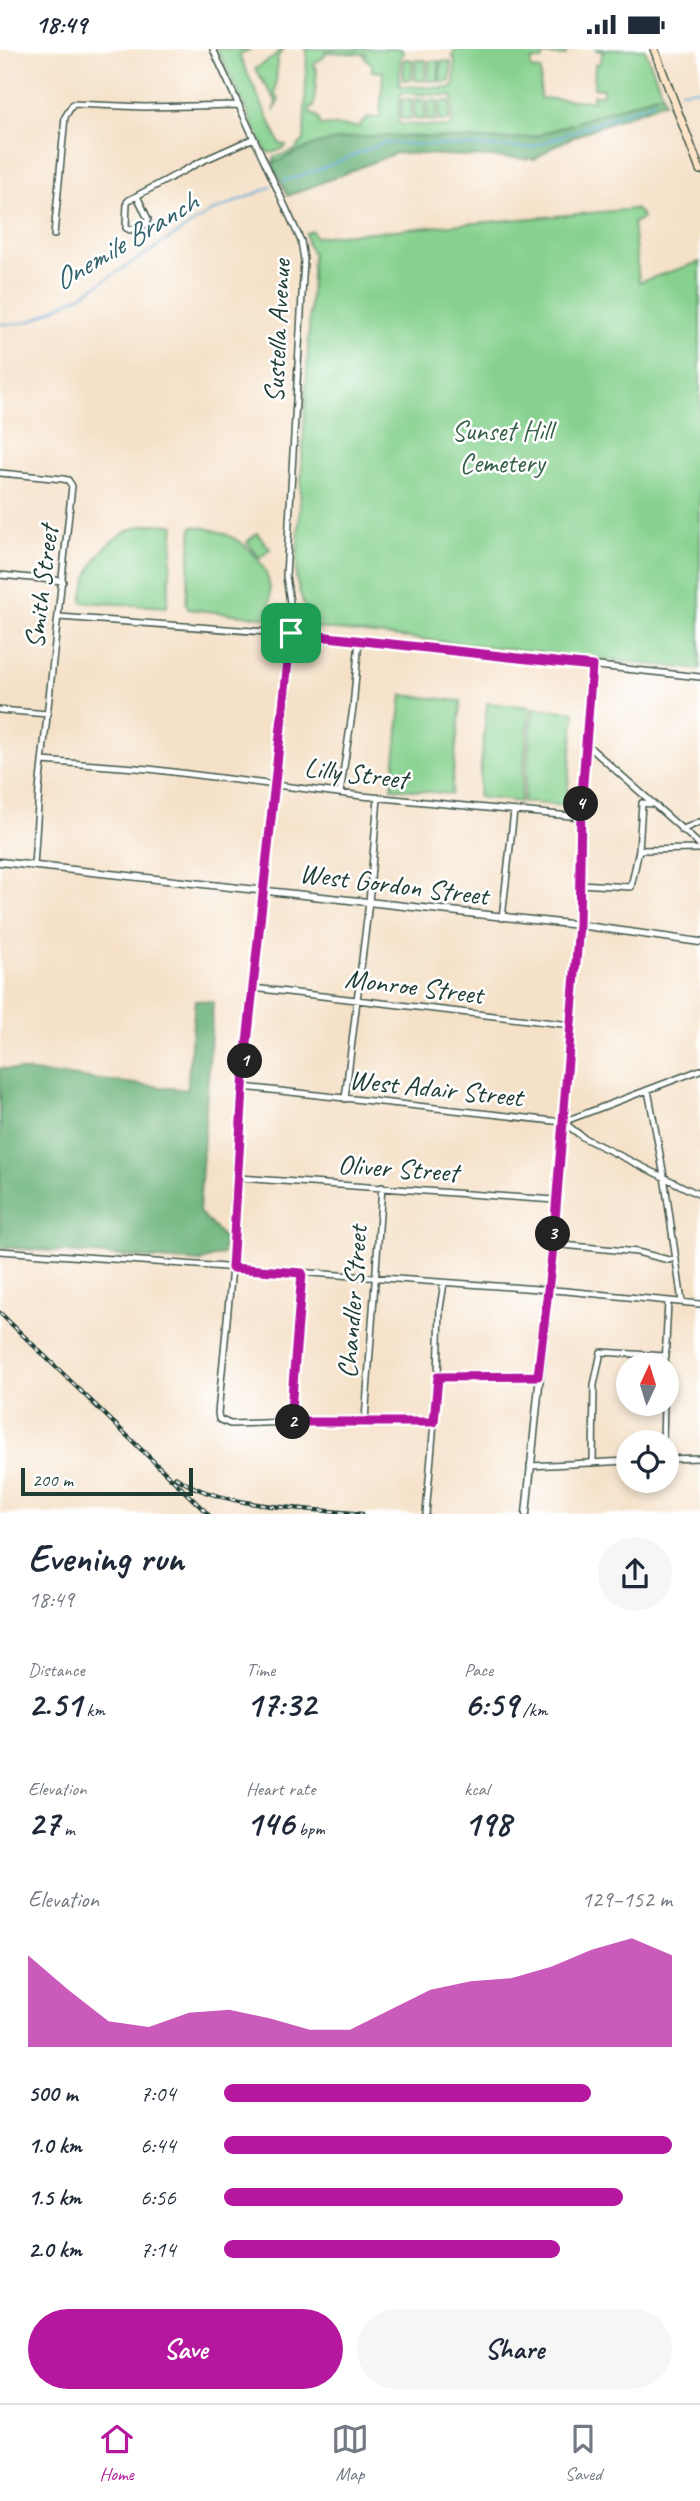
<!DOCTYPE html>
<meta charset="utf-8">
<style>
body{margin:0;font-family:Caveat,sans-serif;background:#f6f6f7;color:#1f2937;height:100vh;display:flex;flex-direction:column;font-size:26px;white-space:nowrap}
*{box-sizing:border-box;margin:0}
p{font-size:23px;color:#747a83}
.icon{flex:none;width:38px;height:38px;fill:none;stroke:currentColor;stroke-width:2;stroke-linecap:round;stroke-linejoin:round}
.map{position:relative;height:1465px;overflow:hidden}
.sheet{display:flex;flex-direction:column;background:#fff;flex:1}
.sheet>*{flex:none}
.needle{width:46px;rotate:4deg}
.buttons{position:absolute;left:616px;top:1304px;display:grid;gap:14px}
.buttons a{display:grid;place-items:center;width:63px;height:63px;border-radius:50%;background:#fff;box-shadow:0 4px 10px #0003;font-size:35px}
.scale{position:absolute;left:21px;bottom:18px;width:172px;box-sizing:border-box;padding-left:7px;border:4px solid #1f3d34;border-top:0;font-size:19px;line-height:24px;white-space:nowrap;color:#1f3d34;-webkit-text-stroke:5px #fff;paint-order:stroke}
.pin{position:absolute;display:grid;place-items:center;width:60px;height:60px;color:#fff;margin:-30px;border-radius:14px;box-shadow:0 4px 10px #0006}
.km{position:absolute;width:35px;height:35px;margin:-18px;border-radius:50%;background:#222;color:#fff;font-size:19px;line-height:35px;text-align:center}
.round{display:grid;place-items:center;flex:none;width:74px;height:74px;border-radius:37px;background:#f6f6f7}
.summary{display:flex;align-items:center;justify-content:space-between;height:119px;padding:0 28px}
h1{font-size:38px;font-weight:600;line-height:52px}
.figures{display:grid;grid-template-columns:repeat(3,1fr);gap:10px;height:119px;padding:7px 28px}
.figures div{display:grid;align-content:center}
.figures b{font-size:35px;font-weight:600}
.figures small{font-size:19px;font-weight:400}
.figures p{font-size:19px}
.chart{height:196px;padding:14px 28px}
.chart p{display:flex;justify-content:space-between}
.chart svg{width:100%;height:126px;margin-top:7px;fill:#b5179e;opacity:.7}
.button{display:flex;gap:14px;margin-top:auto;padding:14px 28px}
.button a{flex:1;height:80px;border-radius:42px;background:#b5179e;color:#fff;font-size:28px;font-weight:600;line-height:80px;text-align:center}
.button a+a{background:#f6f6f7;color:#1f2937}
ul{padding:0 28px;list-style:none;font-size:23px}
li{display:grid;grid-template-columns:112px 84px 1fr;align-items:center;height:52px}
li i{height:18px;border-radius:9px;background:#b5179e}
.status{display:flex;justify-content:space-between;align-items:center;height:49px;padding:0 35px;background:#fff;direction:ltr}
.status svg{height:19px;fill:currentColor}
.tab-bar{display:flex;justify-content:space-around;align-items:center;height:98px;border-top:2px solid #e0e1e3;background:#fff;font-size:19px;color:#747a83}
.tab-bar a{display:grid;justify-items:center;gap:4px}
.tab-bar .on{color:#b5179e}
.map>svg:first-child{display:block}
.green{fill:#86d18e;stroke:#528761;stroke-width:2;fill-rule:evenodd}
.forest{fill:#6cb379;stroke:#467856;stroke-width:2}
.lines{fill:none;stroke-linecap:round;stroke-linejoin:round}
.stream{stroke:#5ca6d3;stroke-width:2}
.minor-casing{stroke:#3f564a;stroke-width:8}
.tertiary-casing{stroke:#3f564a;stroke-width:9}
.secondary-casing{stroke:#3f564a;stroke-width:10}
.minor{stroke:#fff;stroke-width:5}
.tertiary{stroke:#fff;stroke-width:6}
.secondary{stroke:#fee4c6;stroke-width:7}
.rail-casing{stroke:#1f3d34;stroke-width:4.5}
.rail{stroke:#fff;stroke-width:2;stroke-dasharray:5;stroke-linecap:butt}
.route-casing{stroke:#fff;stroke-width:14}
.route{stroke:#b5179e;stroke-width:9}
.labels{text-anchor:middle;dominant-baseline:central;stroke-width:5;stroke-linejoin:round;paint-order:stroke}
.street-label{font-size:28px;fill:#1f3d34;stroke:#fff}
.park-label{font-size:28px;fill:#39624a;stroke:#fff}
.water-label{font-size:30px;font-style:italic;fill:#34626c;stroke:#fff}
</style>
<div class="status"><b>18:49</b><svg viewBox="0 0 49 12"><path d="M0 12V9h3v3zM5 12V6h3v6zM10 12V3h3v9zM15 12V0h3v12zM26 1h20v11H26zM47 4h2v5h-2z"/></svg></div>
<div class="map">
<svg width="700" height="1465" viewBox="0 0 700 1465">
<rect width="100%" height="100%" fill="#fff"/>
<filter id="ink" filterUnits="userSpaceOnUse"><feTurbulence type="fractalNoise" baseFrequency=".0143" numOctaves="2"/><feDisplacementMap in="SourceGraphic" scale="14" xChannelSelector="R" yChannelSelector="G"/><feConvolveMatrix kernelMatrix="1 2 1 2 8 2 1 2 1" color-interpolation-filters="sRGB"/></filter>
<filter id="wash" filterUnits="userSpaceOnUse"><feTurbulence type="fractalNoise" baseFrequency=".00686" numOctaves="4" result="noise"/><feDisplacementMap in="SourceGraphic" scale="28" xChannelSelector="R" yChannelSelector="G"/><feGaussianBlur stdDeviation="1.57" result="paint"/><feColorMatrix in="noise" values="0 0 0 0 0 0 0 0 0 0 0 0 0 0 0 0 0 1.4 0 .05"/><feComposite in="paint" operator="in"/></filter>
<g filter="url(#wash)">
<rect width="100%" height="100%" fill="#f5e1c8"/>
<!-- green -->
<path class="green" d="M217 0H251L239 6 280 95 286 96 285 99 271 104 266 102Z
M280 0H284L278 7 275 46 279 50 274 62 276 52 255 20 274 8Z
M305 0H401L404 4 401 7 399 35 401 37 451 39 454 37 455 10 452 7 455 0H565L566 7 543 6 542 11H531V20L541 21 540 49 593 52V46H603V40L594 39 595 15H599L603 3 594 0H645L662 44 533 88C464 97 392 77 322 94 305 98 288 108 272 115L275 108 294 102 304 91 307 2ZM325 3 366 5 365 9 372 15V22L383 23 380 69 369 68 361 74 360 78 321 76 317 67 310 64V59L314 58 317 19H314V15L325 7ZM402 44 451 47 453 49 452 75 449 78 401 75 398 72 400 46Z
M404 10 413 11 412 31H403Z
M416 11H426L425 32 415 31Z
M429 12H439L438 32H428Z
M441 12 451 13 450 33H440Z
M402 50H412L411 70H401Z
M415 50 425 51 424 71 414 70Z
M428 51H437L436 72 427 71Z
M440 52H450L449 72H439Z
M635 160 642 166 643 170 633 174 639 233 700 213V621L310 578 296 530 313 205 307 194 306 184 312 182 315 188Z
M153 475 174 476 167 558 82 553C86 513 112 479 153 475Z
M192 477C225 480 257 496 268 530 272 543 270 556 269 569L188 560 186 554Z
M257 484 270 500 260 509 247 493Z
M402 646 461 652 451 745 392 739Z
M487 654 530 658 520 753 478 748Z
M533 659 575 663 566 757 523 753Z"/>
<!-- forest -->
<path class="forest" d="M662 44 665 53 587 82 554 97 535 110 396 104 288 147 272 115C288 108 305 98 322 94 392 77 464 97 533 88Z
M195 951 213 953 199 1163 224 1189 223 1205 199 1213 0 1198V1019L187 1041Z"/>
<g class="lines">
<!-- stream -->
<path class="stream" d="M681 42 700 40
M284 132 323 119 383 94 530 99 655 52
M0 275H18L33 271 85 244 209 164 271 138"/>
</g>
</g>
<g filter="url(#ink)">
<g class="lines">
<!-- minor casing -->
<g class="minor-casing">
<path id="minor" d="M213 0 301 192 304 211 286 527 293 573 244 1022 232 1219 218 1364 219 1370 230 1375 354 1371 434 1373
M137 147 148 170 146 175 130 181 126 179 127 153 129 151 200 113 254 89
M54 186 65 68 73 55 144 58 239 56
M0 424 63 430 68 431 72 437 39 741 34 817
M0 526 63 532
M59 568 321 587 700 628
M0 661 48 665
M586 695 700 796
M42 712 149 720 362 747 581 768
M340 744 353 659 359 591
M681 781 700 773
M639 801 700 800
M579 835 631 838 639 801 642 754 652 755
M502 869 514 762
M579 876 581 760 592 617
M253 939 571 976
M243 1038 563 1073 700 1021
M648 1041 664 1127 682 1253
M345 1050 369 853 378 749
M563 1073 584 1089 700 1146
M239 1129 555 1151
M552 1195 637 1203 669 1211 675 1209
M0 1202 566 1242 700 1255
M665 1316 668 1252
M438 1328 539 1327
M365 1371 382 1138
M290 1373 302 1224
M663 1393 664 1354
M667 1410 700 1409
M593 1414 594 1336 601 1303 666 1307
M530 1417 628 1412
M426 1465 438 1328 440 1259 444 1234"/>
</g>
<!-- tertiary casing -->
<g class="tertiary-casing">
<path id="tertiary" d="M0 813 579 876 700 893
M526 1465 552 1207 579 876"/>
</g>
<!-- secondary casing -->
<g class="secondary-casing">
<path id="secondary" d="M654 0 700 121"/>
</g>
<!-- minor -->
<use href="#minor" class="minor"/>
<!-- tertiary -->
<use href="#tertiary" class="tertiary"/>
<!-- secondary -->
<use href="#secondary" class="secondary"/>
<!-- rail casing -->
<g class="rail-casing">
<path id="rail" d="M0 1264 208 1465
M175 1428C222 1460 307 1459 362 1465"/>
</g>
<!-- rail -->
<use href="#rail" class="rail"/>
</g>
</g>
<g class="lines" filter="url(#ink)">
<!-- route casing -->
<g class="route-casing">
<path id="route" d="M291 584 592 617 581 760 579 876 552 1207 538 1327 438 1328 434 1373H290L302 1224 232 1219 244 1022Z"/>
</g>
<!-- route -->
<use href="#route" class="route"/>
</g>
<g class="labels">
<!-- street labels -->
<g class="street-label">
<text transform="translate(277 282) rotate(-87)">Sustella Avenue</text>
<text transform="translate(41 538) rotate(-83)">Smith Street</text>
<text transform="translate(356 724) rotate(7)">Lilly Street</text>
<text transform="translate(394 835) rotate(7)">West Gordon Street</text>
<text transform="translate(414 937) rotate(7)">Monroe Street</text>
<text transform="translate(436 1039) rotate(6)">West Adair Street</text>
<text transform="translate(398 1119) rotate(4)">Oliver Street</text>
<text transform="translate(352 1253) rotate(-86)">Chandler Street</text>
</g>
<!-- park labels -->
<g class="park-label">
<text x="502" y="381">Sunset Hill<tspan x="502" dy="32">Cemetery</tspan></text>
</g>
<!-- water labels -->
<g class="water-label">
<text transform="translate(125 192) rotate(-31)">Onemile Branch</text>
</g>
</g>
</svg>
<div class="buttons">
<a><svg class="needle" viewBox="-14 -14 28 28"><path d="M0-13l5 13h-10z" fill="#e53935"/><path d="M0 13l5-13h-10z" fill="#747a83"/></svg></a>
<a><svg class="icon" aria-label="locate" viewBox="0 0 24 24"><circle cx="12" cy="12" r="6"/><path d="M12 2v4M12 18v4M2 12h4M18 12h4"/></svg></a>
</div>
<div class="scale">200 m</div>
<div class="pin" style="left:291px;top:584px;background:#1e9e55"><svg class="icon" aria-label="arrive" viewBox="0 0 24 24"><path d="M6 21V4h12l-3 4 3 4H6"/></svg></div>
<b class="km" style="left:245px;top:1012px">1</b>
<b class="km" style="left:293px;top:1373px">2</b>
<b class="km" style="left:553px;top:1185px">3</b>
<b class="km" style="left:581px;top:755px">4</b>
</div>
<section class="sheet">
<div class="summary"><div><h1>Evening run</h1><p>18:49</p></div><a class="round"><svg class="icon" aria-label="share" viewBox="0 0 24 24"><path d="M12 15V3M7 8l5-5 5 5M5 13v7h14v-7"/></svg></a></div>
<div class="figures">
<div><p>Distance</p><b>2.51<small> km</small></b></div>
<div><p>Time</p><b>17:32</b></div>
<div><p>Pace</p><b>6:59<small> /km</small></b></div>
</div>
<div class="figures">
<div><p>Elevation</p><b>27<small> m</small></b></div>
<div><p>Heart rate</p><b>146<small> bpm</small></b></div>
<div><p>kcal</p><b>198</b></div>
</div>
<div class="chart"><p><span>Elevation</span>129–152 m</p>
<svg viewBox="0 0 160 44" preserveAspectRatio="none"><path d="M0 44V12L10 24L20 35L30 37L40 32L50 31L60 34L70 38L80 38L90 31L100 24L110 21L120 20L130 16L140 10L150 6L160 12V44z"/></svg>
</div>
<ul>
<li><b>500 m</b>7:04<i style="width:82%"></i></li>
<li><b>1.0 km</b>6:44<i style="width:100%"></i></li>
<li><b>1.5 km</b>6:56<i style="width:89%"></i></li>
<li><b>2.0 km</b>7:14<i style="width:75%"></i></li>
</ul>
<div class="button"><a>Save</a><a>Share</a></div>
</section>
<nav class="tab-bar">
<a class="on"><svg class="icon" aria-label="home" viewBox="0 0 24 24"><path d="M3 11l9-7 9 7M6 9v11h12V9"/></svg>Home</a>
<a><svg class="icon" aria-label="map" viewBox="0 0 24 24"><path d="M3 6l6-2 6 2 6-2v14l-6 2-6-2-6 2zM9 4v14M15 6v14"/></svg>Map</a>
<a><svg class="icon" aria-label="saved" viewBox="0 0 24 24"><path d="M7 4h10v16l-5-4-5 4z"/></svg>Saved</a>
</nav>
